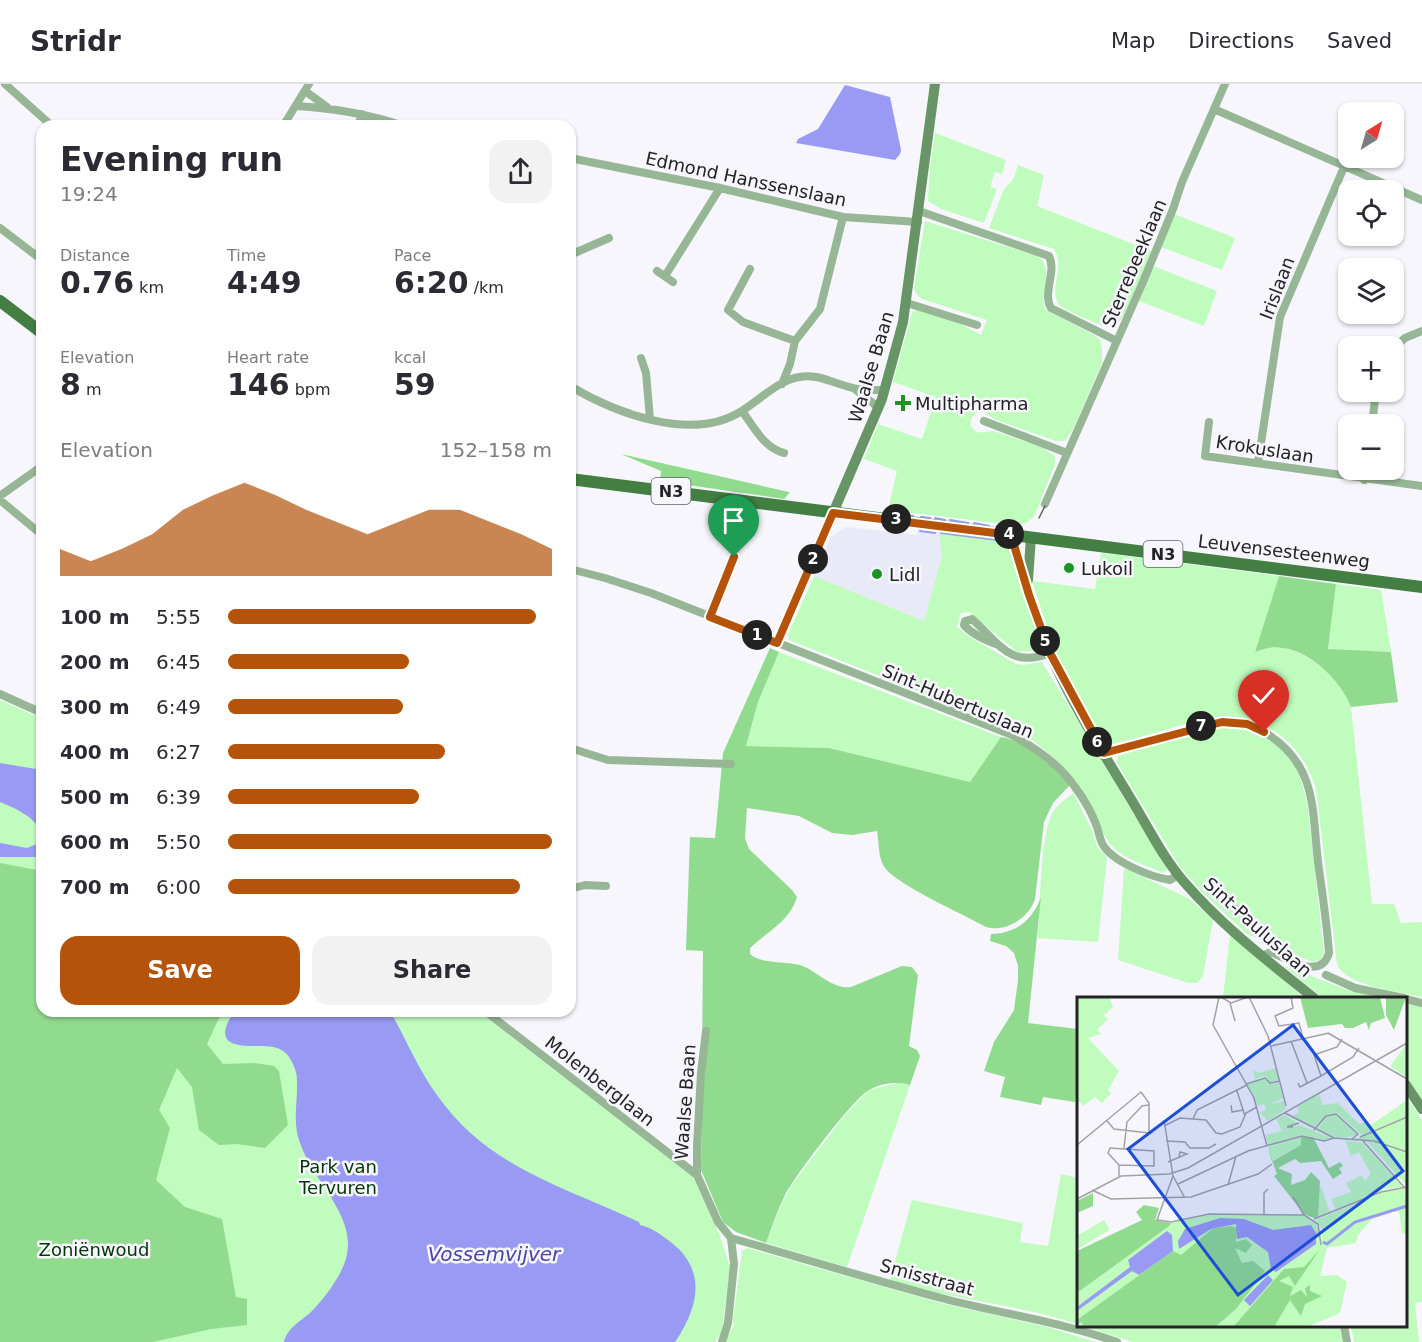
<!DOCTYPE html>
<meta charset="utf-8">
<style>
body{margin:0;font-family:"DejaVu Sans",sans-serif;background:#f2f2f3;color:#2b2b33;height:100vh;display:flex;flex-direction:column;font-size:22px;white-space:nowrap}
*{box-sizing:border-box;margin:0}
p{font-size:20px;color:#7c7c81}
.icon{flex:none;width:33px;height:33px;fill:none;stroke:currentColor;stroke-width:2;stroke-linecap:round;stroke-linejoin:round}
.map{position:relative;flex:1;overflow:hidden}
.panel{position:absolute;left:36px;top:36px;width:540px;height:897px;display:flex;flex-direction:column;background:#fff;border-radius:18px;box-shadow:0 2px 4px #0004}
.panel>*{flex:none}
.needle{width:39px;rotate:37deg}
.controls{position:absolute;left:1338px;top:18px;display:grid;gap:12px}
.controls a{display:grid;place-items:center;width:66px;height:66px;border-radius:12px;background:#fff;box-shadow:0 2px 4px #0004;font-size:30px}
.pin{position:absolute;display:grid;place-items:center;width:51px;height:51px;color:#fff;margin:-62px -26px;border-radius:50% 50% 50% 0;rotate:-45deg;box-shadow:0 0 6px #0007}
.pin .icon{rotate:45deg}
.km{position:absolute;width:30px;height:30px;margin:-15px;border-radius:50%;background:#222;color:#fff;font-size:16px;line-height:30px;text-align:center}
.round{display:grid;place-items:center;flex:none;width:63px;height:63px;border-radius:18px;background:#f2f2f3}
.overview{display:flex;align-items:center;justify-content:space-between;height:102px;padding:0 24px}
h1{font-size:33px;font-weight:700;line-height:45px}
.stats{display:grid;grid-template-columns:repeat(3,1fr);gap:9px;height:102px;padding:6px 24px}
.stats div{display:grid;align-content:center}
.stats b{font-size:30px;font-weight:700}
.stats small{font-size:16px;font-weight:400}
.stats p{font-size:16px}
.chart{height:168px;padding:12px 24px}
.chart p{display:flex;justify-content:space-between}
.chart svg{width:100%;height:108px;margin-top:6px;fill:#b45309;opacity:.7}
.cta{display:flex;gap:12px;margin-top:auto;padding:12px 24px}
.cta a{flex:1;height:69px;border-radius:18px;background:#b45309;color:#fff;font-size:24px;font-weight:700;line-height:69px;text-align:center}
.cta a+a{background:#f2f2f3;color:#2b2b33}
ul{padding:0 24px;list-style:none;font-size:20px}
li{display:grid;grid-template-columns:96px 72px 1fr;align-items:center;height:45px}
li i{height:15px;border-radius:8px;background:#b45309}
header{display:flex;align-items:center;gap:36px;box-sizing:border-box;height:84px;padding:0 30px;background:#fff;border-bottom:2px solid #e1e1e2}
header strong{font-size:28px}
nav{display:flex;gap:33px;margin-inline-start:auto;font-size:21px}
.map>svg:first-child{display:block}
.built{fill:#e9eaf7}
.green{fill:#c0fcbd}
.forest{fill:#91db8f}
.water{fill:#999af3}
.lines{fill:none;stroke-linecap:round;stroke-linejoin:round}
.stream{stroke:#999af3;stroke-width:2}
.street{stroke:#96b695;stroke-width:8}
.secondary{stroke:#679565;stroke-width:10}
.primary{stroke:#437e42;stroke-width:12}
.tram{stroke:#606063;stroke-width:1.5}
.route-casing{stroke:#fff;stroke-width:12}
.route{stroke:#b45309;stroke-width:8}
.poi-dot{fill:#1b9423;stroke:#f6f6fc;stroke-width:2}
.labels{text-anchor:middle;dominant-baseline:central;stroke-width:5;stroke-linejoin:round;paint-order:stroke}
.shield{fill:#f6f6fc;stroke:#626266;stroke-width:1.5}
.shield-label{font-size:16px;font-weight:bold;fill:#232325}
.street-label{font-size:18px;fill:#232325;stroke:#f6f6fc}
.poi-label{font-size:18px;fill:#232325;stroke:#f6f6fc;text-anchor:start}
.park-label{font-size:18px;fill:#003603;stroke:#f6f6fc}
.water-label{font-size:20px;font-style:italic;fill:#4c42a8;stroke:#f6f6fc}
.inset-river{fill:none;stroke:#999af3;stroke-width:3}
.inset-road{fill:none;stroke:#a2a2a6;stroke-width:1.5}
.view{fill:#1d4ed8;fill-opacity:0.15;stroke:#1d4ed8;stroke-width:3}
.inset-edge{fill:none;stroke:#232325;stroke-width:3}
</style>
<header>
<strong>Stridr</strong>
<nav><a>Map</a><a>Directions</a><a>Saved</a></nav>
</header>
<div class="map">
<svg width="1422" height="1258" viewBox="0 0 1422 1258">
<rect width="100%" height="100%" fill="#f6f6fc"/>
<!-- built -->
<path class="built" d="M846 443 917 451 918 445 939 448 943 472 924 537 814 492 830 454Z"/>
<!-- green -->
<path class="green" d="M935 49 1006 76 1002 90 995 88 990 103 997 105 984 139 941 125 928 117 930 83Z
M1018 81 1044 91 1037 122 1151 167C1146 180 1125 238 1115 242 1107 246 1067 227 1059 221 1048 203 1066 183 1054 165L989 144 1004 105 1013 96Z
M1174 130 1235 154 1222 186 1161 163Z
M925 137 1037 172C1057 185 1037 208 1046 226L1096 252 1100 256 1102 264V279L1074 343 1065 357H1056L996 336 981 327C974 329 969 334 971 342 978 354 987 345 997 348L1041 363 1055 372V380L1034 433 1026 439 1012 441 888 426 897 387 864 375 878 340 922 355 936 313 893 298 912 229 916 226 961 240 981 251 987 236 922 215 917 211 914 205Z
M1153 182 1217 207 1204 242 1139 217Z
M939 448C956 450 997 450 1008 462L1043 563 1033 567 1017 568 969 528 961 529 957 543 970 553 1016 580 1023 581 1042 578 1167 785 1164 789C1148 782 1126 776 1114 764 1101 752 1095 726 1085 711 1069 684 1047 667 1023 649L789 556 788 551 814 492 924 537 942 472Z
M1101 469 1279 492 1255 568C1264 565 1272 562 1282 564 1311 568 1341 597 1351 623L1372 820H1394L1401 839 1422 838V913C1401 908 1345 902 1337 880L1316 705C1309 682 1297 663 1277 649 1241 625 1214 632 1175 643 1154 649 1134 655 1113 660L1108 661 1104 656 1068 596 1057 573 1032 497 1095 505Z
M1336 500 1381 506 1391 568 1328 566Z
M779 568 1001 653 970 698 829 664 746 662 758 618Z
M0 616 42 635V927H478L693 1093 720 1152 730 1183 722 1247 715 1258H0Z
M1215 642C1273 640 1299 671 1308 725L1324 869 1320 876 1312 878 1247 850 1201 807 1180 783 1117 679 1118 671 1123 668Z
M1073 709 1090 742 1098 764 1107 773 1098 858 1038 854C1040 825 1040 750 1053 728 1058 720 1066 715 1073 709Z
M1124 784 1188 814 1213 835 1203 892 1197 899H1188L1118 876Z
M1230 850 1297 908 1303 914H1223Z
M1284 882 1348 906 1389 914H1323Z
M1406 918 1422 922V1017L1406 994Z
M897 999 910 1001 847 1183 766 1159 782 1119 791 1102 845 1031 869 1006Z
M1406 1012 1422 1036V1218L1415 1219 1419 1258H1354L1351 1242H1406Z
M1061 1090 1078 1094V1240C1017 1220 952 1216 890 1196L912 1116 1023 1139 1020 1158 1048 1162Z
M747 1164 941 1219 1047 1243 1096 1258H724L734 1242 733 1237 742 1167Z
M1084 1242H1339L1343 1258H1133Z"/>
<!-- forest -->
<path class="forest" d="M621 370 789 408H790L784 415 660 397 661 387Z
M1279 492 1336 500 1328 565 1391 568 1398 618 1351 623C1341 597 1311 567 1282 564 1272 562 1264 565 1255 568Z
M770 564 779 568 758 618 746 662 829 664 970 698 1001 653C1028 657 1053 681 1070 701L1053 719 1044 738 1035 815C1029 834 1005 849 986 843 963 830 899 802 885 784 878 775 879 758 877 747L852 751 832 749 799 732 747 724 745 754 749 765 792 806 797 813C790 837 767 848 750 864V870C760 880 785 877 800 881 817 887 833 906 851 903L902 882 912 883 918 891 909 962 917 966 920 972 910 1001C898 997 881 999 869 1006 852 1016 795 1092 785 1111 777 1127 772 1143 766 1159L736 1148 723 1138 701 1086 703 867 686 866 690 753 715 754 723 669Z
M0 779 42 787V927H224L218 936 207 960 223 980 255 979 274 982 279 987 288 1041 265 1064 237 1060 219 1061 199 1046 192 1003 177 984 159 1026 170 1044 156 1096 185 1123 222 1135 236 1213 247 1215V1241L211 1245 153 1258H0Z
M1041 813 1028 939 1078 945V994L1075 1018 1043 1013 1041 1021 1000 1013 1005 993 984 987 994 958 1014 926 1018 896V882L1014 869 1006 862 990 857 991 850C1015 850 1033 836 1041 813Z"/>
<!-- water -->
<path class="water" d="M845 1 890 13 901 66 900 70 895 76 796 59 798 55 818 45Z
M0 679 42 686V773H0V759L27 764 37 760C51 739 15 724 0 718Z
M235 927H390C406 955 418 985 437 1011 488 1084 563 1102 639 1138L640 1141C650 1143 659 1149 668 1156 707 1184 700 1221 675 1258H284C287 1244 301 1237 311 1228 324 1215 344 1189 347 1170 355 1130 312 1096 300 1059 292 1038 298 1018 297 996 297 990 295 984 292 978 281 954 255 966 235 960 217 955 228 936 235 927Z"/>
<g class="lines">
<!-- stream -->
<path class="stream" d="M896 429 913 432
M921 433 930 434
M935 434 945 436
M950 436 968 439
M974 439 989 442
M997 442 1007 444
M920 447 935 449
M941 449 998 456"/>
<!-- street -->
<path class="street" d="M5 0 52 42
M305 7 327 23
M296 22C333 24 368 30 404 42
M1214 25 1422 116
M283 42 309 0
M358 42 362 30
M570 74 720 104 843 133 918 138
M919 127 1049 172C1057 188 1042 209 1051 224L1117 257
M0 144 42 176
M570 171 609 154
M750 185 728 226 743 238 795 257
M657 187 673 198
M665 192 720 104
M907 219 977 241
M1394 264 1405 254 1422 247
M641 274 646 289 650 335
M782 300 790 280 795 257 820 225 843 133
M570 302C615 329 691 358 740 328 757 318 779 296 799 293 817 289 835 300 853 304 863 307 874 306 885 306
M855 305 879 324
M742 327C754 343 764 364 784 369
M984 337 1067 369
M1209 338 1205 372 1422 402
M1372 340 1376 308
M1258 379 1280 233 1344 83
M1364 396 1365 386
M0 412 42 382
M0 416 42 451
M1045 420 1143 198 1173 125 1182 98 1225 0
M570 485 605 494 651 509 1012 651C1037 665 1059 680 1075 703 1084 715 1092 729 1097 743 1099 749 1100 756 1103 761 1113 778 1151 793 1170 796L1178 791
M710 533 734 473
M777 559 833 429
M999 561C987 557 972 550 964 541L965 537 972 535C999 559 1010 585 1050 569
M0 610 42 629
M570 664 608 676 731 680
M1104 669 1213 639C1233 636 1252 639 1269 651 1317 683 1312 726 1318 778 1322 808 1327 839 1329 869 1321 897 1288 875 1271 868L1262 872
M570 805 585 801 606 802
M1326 891 1355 904 1404 914
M1406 915 1422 919
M485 927 697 1091
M706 947 701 989 697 1062V1091L718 1138 731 1154 734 1180 728 1239 722 1258
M731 1154C802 1174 873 1196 945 1215 1003 1230 1061 1238 1117 1258
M1344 1242 1347 1258"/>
<!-- secondary -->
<path class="secondary" d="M833 429 882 315 903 238 935 0
M1011 451C1023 493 1035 536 1053 576 1074 624 1104 670 1131 715 1148 743 1163 774 1185 799 1223 843 1269 878 1314 914
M1028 496 1031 453
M1406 1001 1422 1025"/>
<!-- primary -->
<path class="primary" d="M0 217 42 249
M570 395 1422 503"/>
<!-- tram -->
<path class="tram" d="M1039 434 1045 422"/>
</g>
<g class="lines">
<!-- route casing -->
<g class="route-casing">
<path id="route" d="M734 473 710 533 777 559 833 429 1011 451 1029 511 1050 569 1104 669 1222 638 1247 640 1264 648"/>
</g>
<!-- route -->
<use href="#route" class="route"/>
</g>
<!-- markers -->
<g class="poi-dot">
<path d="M900 310h6v6h6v6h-6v6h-6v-6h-6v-6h6z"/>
<circle cx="1069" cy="484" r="6"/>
<circle cx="877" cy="490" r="6"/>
</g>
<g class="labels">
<!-- shield labels -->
<g class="shield">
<rect x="651.5" y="394" width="39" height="26" rx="4.5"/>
<rect x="1143.5" y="457" width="39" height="26" rx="4.5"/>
</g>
<g class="shield-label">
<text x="671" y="407">N3</text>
<text x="1163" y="470">N3</text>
</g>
<!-- street labels -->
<g class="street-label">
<text transform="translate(746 95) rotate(12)">Edmond Hanssenslaan</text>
<text transform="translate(1134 179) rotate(-67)">Sterrebeeklaan</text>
<text transform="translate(1277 204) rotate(-69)">Irislaan</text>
<text transform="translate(871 283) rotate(-73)">Waalse Baan</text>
<text transform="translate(1265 365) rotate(9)">Krokuslaan</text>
<text transform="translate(1284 467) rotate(7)">Leuvensesteenweg</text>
<text transform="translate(958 617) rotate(23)">Sint-Hubertuslaan</text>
<text transform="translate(1258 843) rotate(42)">Sint-Pauluslaan</text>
<text transform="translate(600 997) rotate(38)">Molenberglaan</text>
<text transform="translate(685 1018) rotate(-86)">Waalse Baan</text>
<text transform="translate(927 1193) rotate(15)">Smisstraat</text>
</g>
<!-- poi labels -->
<g class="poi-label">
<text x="915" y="319">Multipharma</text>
<text x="1081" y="484">Lukoil</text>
<text x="889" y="490">Lidl</text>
</g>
<!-- park labels -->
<g class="park-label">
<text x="338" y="1082">Park van<tspan x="338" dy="21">Tervuren</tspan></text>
<text x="94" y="1165">Zoniënwoud</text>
</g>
<!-- water labels -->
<g class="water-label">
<text x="494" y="1170">Vossemvijver</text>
</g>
</g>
<!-- overview -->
<g transform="translate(1077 913)">
<rect width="330" height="330" fill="#f6f6fc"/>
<path d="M0 0H32L36 10 27 18 31 22 20 33 24 37 11 41 42 74 31 93 34 96 25 106 18 100 6 109 0 102ZM330 47V81L313 69ZM199 71 202 83 193 85 188 79 178 82 176 73 182 76ZM187 81 191 86H202L206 101 194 107 207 104 209 112 191 124 182 115 189 113 187 107 181 109 170 87ZM242 97 246 108 261 106 282 127 290 124 294 128 330 103V119L285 138 260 116 249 118 237 132 214 120 222 115 220 110ZM258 117 281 137 280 139 261 141 240 133 249 120ZM208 118 221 126 209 131 222 128 255 141 247 143 226 138 191 148 188 138 205 134 199 122ZM330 120V154L277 142 286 139ZM224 140 225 148 195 164 191 150ZM268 143 286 146 326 190 309 192 259 213 254 202 274 195 269 186 285 178 288 184 294 177 282 155 274 159ZM290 145 330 155V176L324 169 327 165 322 170 330 179V189ZM244 189 253 215 241 220 239 195ZM330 191V236L325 237 322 215 318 214 295 222 281 238 279 246 250 251 243 279 260 278 270 285 263 316 230 330H0V296L94 226 132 217 227 218 239 226 245 244V232L239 223 306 195ZM27 223 33 233 2 251 0 239Z" fill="#c0fcbd"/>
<path d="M223 0H303L308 21 294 26 292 33 289 25 276 31H268L265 27 231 31ZM309 0H329L317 33 309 18ZM224 140H236L252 171 263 165 266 169 262 171 265 176 256 182 244 164 223 166 218 162 201 171 215 177 214 188 228 183 234 175 243 184 241 220 237 221 227 217 197 179 200 177 190 150 196 164 224 148ZM16 196V209L0 216V204ZM67 208 82 211 78 223 94 226 92 229 0 296V254L65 223 59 215ZM154 229 160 231 159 245 169 242 175 248 169 256 158 251 165 266 176 264 188 274 159 312 138 330H8L4 325 0 328V323L96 254 104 258 135 232ZM243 252 218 289 212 279 202 284 216 290 213 299 224 293 230 300 228 291 233 288V294L245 299 228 307 224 319 213 303 197 330H156L207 272 227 270Z" fill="#91db8f"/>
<path d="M143 221 167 222 196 233 234 228 239 236V247L199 275 194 272 191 255 170 240 160 242 159 227 134 232 102 252 101 244 108 232ZM90 234 95 238 96 254 62 278 55 274 0 314V310L53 270 51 263ZM191 278 196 283 173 309 167 303Z" fill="#999af3"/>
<path class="inset-river" d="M246 245 250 247 278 225 330 209"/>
<path class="inset-road" d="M142 0 136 28 177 101 190 149M144 0 154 6 171 0M172 0 191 39 209 109M214 0 216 11 198 19 202 29 222 26 226 41M153 6 158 24M251 36 330 82M214 44 230 86M194 49 252 36M244 79 237 58 260 50 265 42M221 86 223 90 244 79 276 60 282 51M169 87 188 81 193 86 203 84M160 94 168 119M154 108 155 115 166 113M208 116 257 141 297 144 330 155M116 122 120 113 170 88M87 123 96 179 80 223 94 225 132 217 227 218M87 129 103 121 129 123 139 136 145 137 163 130 169 116 180 110M216 130H210L222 126M237 133 249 119 259 117 281 137 275 142M283 140 330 120M89 144 108 145 113 151H132L139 147M286 144 328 191M0 148 64 95 72 106V136L37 132 30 124M47 151 50 125 65 109 72 108M91 165 110 157 103 155 102 160M42 168 77 169V154L33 151 31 156 42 168V179M96 179 108 201M101 187 171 154 225 139 247 144 257 141M151 188 159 159M15 193 34 202 114 200 181 177 195 167M216 200 227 218 241 227 244 248M0 202 44 179 92 177 111 171 330 46M187 217V196L191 192M237 222 304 195 330 190"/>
<path class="view" d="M216 28 326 174 161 298 51 152Z"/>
<rect width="330" height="330" class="inset-edge"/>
</g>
</svg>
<div class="controls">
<a><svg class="needle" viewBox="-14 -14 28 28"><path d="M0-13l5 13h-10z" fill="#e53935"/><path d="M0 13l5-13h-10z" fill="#7c7c81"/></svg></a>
<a><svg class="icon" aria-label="locate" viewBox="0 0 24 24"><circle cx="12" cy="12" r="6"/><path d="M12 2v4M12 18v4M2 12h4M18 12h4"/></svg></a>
<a><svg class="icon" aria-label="layers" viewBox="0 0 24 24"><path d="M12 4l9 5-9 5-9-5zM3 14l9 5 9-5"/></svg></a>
<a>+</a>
<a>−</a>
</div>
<div class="pin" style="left:734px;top:473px;background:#1e9e55"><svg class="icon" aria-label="arrive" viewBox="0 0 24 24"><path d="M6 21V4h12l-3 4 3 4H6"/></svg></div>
<div class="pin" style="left:1264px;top:648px;background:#d93025"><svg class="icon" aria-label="check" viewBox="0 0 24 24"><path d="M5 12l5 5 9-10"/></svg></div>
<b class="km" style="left:757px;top:551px">1</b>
<b class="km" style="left:813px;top:475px">2</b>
<b class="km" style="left:896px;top:435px">3</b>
<b class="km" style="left:1009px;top:450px">4</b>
<b class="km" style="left:1045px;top:557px">5</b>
<b class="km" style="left:1097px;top:658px">6</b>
<b class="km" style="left:1201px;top:642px">7</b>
<section class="panel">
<div class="overview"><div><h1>Evening run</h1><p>19:24</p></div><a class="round"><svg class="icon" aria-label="share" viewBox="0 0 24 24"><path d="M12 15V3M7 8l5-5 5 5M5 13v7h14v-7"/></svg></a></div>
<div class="stats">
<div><p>Distance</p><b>0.76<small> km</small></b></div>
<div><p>Time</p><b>4:49</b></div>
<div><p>Pace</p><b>6:20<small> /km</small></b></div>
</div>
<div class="stats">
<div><p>Elevation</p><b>8<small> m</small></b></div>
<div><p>Heart rate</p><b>146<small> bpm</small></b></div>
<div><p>kcal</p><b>59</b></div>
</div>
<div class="chart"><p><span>Elevation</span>152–158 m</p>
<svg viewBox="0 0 160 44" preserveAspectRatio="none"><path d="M0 44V33L10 38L20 33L30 27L40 17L50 11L60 6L70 11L80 17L90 22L100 27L110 22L120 17L130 17L140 22L150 27L160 33V44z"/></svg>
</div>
<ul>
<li><b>100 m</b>5:55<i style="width:95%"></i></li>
<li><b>200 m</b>6:45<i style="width:56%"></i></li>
<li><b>300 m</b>6:49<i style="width:54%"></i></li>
<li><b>400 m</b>6:27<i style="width:67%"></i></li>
<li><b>500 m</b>6:39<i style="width:59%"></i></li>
<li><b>600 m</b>5:50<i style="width:100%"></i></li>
<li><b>700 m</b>6:00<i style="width:90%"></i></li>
</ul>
<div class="cta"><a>Save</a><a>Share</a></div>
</section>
</div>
